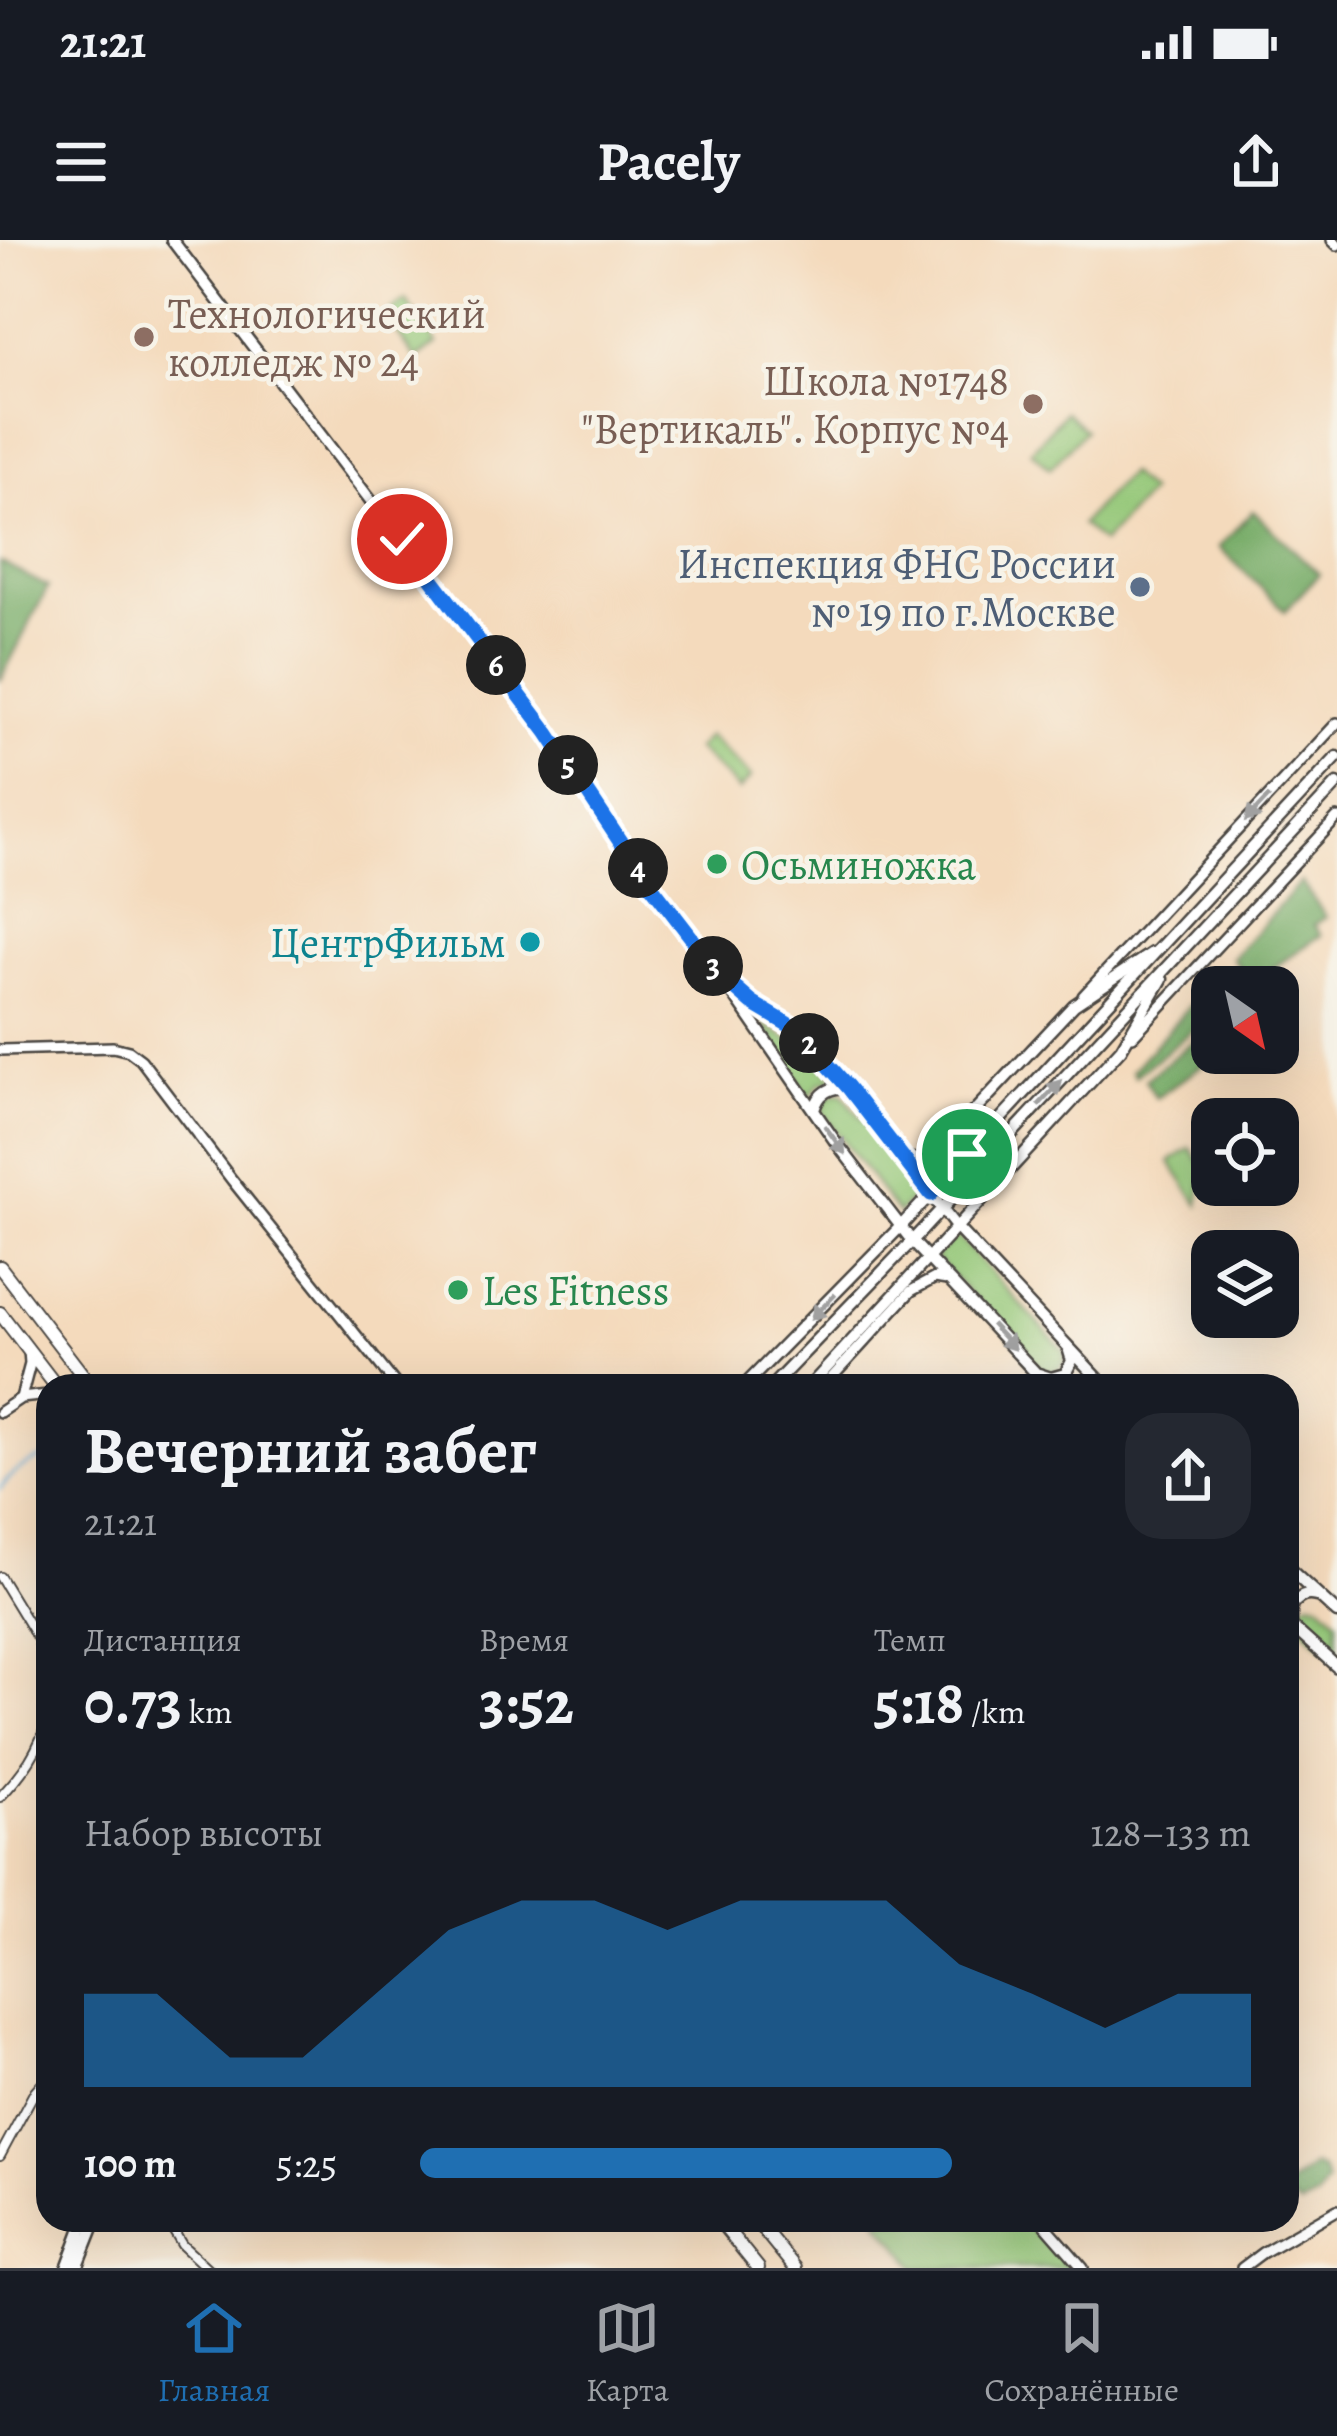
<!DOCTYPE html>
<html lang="ru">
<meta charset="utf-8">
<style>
body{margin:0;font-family:Alegreya,serif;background:#242831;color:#f1f3f6;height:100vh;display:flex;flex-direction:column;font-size:45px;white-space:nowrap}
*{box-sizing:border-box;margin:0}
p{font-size:39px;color:#9ea1a6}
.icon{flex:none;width:66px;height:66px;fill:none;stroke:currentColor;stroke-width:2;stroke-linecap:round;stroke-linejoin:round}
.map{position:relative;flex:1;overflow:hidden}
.drawer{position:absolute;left:36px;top:1134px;width:1263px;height:858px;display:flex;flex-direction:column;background:#171b24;border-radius:36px;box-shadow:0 12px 48px #0002}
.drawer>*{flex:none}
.needle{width:78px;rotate:146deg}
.tools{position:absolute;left:1191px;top:726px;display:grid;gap:24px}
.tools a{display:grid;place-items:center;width:108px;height:108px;border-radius:24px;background:#171b24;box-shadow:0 12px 48px #0002;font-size:60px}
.pin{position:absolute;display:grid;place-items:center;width:102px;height:102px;color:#fff;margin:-51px;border:6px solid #fff;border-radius:50%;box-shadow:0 3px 12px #0007}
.km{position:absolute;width:60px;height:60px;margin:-30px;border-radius:50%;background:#222;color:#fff;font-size:33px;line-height:60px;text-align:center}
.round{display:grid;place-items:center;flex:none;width:126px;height:126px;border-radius:36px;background:#242831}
.head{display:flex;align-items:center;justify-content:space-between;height:204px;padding:0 48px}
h1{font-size:66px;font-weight:600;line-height:90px}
.stats{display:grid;grid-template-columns:repeat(3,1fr);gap:18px;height:204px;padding:12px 48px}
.stats div{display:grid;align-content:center}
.stats b{font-size:60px;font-weight:600}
.stats small{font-size:33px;font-weight:400}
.stats p{font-size:33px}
.chart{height:336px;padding:24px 48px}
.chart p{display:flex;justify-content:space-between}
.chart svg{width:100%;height:216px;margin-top:12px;fill:#1f6fb2;opacity:.7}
ul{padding:0 48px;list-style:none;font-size:39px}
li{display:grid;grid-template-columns:192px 144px 1fr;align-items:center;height:90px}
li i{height:30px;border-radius:15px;background:#1f6fb2}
.status{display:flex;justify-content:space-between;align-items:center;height:84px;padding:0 60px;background:#171b24;direction:ltr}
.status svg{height:33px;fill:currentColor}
header{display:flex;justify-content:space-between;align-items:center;height:156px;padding:0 48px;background:#171b24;font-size:54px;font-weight:600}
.dock{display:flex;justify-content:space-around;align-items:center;height:168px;border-top:3px solid #363941;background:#171b24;font-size:33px;color:#9ea1a6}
.dock a{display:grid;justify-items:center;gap:6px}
.dock .current{color:#1f6fb2}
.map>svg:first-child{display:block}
.green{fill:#94c778;stroke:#607952;stroke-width:3}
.forest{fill:#77ac68;stroke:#516c4a;stroke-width:3}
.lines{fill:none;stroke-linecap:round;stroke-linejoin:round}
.stream{stroke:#5aa8d3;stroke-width:3}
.minor-casing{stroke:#494541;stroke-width:12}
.tertiary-casing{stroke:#494541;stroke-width:14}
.secondary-casing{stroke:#494541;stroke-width:15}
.primary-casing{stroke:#494541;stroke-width:15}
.trunk-casing{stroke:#494541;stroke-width:16}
.minor{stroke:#fff;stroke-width:8}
.tertiary{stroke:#fff;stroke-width:9}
.secondary{stroke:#fff;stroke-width:10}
.primary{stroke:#fff;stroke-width:10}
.trunk{stroke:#fff;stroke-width:12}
.oneway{fill:#a0a0a0}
.route-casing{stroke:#fff;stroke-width:24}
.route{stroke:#1a73e8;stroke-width:15}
.education-dot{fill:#8d6e63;stroke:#f7f3e8;stroke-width:4.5}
.service-dot{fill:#5c6f8a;stroke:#f7f3e8;stroke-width:4.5}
.leisure-dot{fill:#2e9e5b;stroke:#f7f3e8;stroke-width:4.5}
.culture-dot{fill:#0f9aa8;stroke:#f7f3e8;stroke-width:4.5}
.labels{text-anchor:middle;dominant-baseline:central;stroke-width:9;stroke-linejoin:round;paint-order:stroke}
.education-label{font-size:42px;fill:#785e54;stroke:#f7f3e8;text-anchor:start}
.service-label{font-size:42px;fill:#4e5e75;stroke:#f7f3e8;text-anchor:end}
.leisure-label{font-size:42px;fill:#27864d;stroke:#f7f3e8;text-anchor:start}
.culture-label{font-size:42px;fill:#0d838f;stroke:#f7f3e8;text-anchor:end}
</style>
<div class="status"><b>21:21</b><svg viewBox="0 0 49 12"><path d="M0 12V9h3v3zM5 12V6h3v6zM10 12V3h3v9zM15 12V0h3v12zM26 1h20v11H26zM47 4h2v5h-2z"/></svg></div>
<header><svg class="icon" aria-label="menu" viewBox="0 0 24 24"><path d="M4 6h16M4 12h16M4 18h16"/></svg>Pacely<svg class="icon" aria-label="share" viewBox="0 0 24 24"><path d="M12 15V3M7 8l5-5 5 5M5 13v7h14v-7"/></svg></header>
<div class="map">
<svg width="1337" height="2028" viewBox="0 0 1337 2028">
<rect width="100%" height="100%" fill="#f7f3e8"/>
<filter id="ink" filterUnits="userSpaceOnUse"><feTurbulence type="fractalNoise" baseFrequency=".00833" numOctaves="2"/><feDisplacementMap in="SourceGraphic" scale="24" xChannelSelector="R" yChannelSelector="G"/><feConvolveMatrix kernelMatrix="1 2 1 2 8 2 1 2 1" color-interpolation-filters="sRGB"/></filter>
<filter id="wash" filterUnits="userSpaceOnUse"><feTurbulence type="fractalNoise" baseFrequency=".004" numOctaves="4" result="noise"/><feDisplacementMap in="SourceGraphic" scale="48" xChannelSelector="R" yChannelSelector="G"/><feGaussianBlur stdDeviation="2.7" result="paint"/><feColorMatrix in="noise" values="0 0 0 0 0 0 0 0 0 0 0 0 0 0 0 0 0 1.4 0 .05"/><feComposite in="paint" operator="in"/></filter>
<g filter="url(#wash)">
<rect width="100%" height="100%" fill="#f4dabc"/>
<!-- green -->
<path class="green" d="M406 60 437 104 416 119 385 75Z
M1065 172 1085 190 1050 228 1031 211Z
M1128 233 1149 252 1102 303 1081 284Z
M708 496 751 537 739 550 696 509Z
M761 782 807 811 836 840 820 843 809 858Z
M841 853 920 949 898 974 822 872 827 857Z
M1190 908 1204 927 1199 965 1170 922Z
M956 995 1065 1112 1064 1122 1058 1130 1044 1132 935 1018Z
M1310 1360 1319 1362 1337 1379V1418C1322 1404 1294 1389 1299 1366Z
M878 1980H1022L1071 2028H917Z"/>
<!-- forest -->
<path class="forest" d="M1253 271 1319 334 1285 371 1219 307Z
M0 322 48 347 0 441Z
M1301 642 1326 677 1314 685 1321 695 1251 743 1232 718Z
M1222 729 1235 747H1212V775L1135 836 1132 831Z
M1212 786V813H1219L1156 858 1145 840Z
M1313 1926 1322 1930 1327 1942 1316 1958 1300 1966 1287 1958V1946Z"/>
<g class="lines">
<!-- stream -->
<path class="stream" d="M0 1186 21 1172
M0 1249C10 1233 30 1221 48 1217"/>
</g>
</g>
<g filter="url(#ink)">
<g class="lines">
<!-- minor casing -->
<g class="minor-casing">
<path id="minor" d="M0 1337 39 1401 48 1439
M0 1557C23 1533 40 1510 48 1477
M0 1916 35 1851 42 1843 48 1842
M163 1980 170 1985 182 2005 207 2028"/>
</g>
<!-- tertiary casing -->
<g class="tertiary-casing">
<path id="tertiary" d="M1332 0 1337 5
M1083 756 1337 483
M1133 796 1337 578
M0 810 113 807 129 811 141 820 232 940 397 1146
M824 1146 911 1051 935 1038 947 1040
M21 1158 30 1124 29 1110
M0 1172 21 1158 48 1155
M1041 1980 1083 2028
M1242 2028 1262 2013 1337 1970"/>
</g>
<!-- secondary casing -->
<g class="secondary-casing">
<path id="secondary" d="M172 0 548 493 625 610 721 736 835 901 912 1001 1048 1146
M732 747 751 763 796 789 817 812 865 869 956 987 1105 1146
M814 870C819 852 830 847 848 847
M905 918 919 920 933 915 1074 765 1152 713
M1039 1134 1051 1138 1065 1134 1072 1121 1069 1111
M1287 1327 1337 1373
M1287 1382 1337 1427
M1291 1386V1366C1299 1357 1305 1353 1316 1356"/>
</g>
<!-- primary casing -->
<g class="primary-casing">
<path id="primary" d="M744 1146 901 986 1337 517
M772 1146 912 1001 1337 544
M810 1146 1121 809 1162 739
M67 2028 85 1980
M77 2028 96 1980"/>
</g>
<!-- trunk casing -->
<g class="trunk-casing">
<path id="trunk" d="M0 1027 91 1146
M0 1073 56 1146
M719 1980 758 2028
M756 1980 795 2028"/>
</g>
<!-- minor -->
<use href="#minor" class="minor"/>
<!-- tertiary -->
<use href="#tertiary" class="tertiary"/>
<!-- secondary -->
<use href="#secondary" class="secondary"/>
<!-- primary -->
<use href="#primary" class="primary"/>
<!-- trunk -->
<use href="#trunk" class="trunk"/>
</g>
<!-- one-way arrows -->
<defs><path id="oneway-solid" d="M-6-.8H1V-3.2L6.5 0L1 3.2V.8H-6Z" transform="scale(3)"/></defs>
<g class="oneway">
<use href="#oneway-solid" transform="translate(1257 569) rotate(133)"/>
<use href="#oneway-solid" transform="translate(1050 853) rotate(-47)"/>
<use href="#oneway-solid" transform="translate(835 900) rotate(54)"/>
<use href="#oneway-solid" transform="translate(823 1067) rotate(134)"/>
<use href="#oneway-solid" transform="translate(1003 1097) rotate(47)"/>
</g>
</g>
<g class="lines" filter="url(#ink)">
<!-- route casing -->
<g class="route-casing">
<path id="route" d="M402 299 548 493 637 627 721 736 752 763 796 789 848 847 931 954 967 914"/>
</g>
<!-- route -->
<use href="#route" class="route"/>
</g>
<!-- markers -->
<g class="education-dot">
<circle cx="144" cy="97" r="12"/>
<circle cx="1033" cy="164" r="12"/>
</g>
<circle class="service-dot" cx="1140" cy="347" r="12"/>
<g class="leisure-dot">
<circle cx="717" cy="624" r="12"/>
<circle cx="458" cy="1050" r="12"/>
</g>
<circle class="culture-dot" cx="530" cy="702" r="12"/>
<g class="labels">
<!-- education labels -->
<g class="education-label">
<text x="168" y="73">Технологический<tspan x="168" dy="48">колледж № 24</tspan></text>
<text x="1009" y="140" text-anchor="end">Школа №1748<tspan x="1009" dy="48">"Вертикаль". Корпус №4</tspan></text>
</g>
<!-- service labels -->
<g class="service-label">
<text x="1116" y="323">Инспекция ФНС России<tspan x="1116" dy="48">№ 19 по г.Москве</tspan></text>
</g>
<!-- leisure labels -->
<g class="leisure-label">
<text x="741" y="624">Осьминожка</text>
<text x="482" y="1050">Les Fitness</text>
</g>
<!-- culture labels -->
<g class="culture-label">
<text x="506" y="702">ЦентрФильм</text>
</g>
</g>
</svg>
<div class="tools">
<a><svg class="needle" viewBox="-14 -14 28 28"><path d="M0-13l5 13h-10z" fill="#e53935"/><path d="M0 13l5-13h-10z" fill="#9ea1a6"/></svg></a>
<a><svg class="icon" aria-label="locate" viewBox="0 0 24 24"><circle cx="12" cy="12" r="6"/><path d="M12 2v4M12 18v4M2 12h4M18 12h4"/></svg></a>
<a><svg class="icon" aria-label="layers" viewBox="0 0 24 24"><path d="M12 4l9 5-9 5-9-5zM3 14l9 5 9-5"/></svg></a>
</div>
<div class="pin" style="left:967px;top:914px;background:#1e9e55"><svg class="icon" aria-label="arrive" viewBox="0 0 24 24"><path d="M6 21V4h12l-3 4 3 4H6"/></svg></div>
<div class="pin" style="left:402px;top:299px;background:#d93025"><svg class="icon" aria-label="check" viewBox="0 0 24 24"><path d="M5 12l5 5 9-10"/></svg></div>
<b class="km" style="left:809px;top:803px">2</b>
<b class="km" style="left:713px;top:726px">3</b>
<b class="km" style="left:638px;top:628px">4</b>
<b class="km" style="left:568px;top:525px">5</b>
<b class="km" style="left:496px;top:425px">6</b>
<section class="drawer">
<div class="head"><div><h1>Вечерний забег</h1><p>21:21</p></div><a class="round"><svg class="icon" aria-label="share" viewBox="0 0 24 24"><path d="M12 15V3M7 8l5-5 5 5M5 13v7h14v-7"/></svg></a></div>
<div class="stats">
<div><p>Дистанция</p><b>0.73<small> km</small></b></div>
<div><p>Время</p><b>3:52</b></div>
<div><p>Темп</p><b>5:18<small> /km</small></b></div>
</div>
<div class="chart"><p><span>Набор высоты</span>128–133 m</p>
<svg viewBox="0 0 160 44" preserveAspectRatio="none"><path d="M0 44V25L10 25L20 38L30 38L40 25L50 12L60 6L70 6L80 12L90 6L100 6L110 6L120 19L130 25L140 32L150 25L160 25V44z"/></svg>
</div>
<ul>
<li><b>100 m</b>5:25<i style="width:64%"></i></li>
</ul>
</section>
</div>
<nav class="dock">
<a class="current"><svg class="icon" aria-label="home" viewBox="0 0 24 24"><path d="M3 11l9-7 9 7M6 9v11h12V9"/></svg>Главная</a>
<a><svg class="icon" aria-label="map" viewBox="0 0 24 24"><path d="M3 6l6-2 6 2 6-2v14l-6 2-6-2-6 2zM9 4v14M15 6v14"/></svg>Карта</a>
<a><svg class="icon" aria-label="saved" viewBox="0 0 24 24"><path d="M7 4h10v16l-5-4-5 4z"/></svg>Сохранённые</a>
</nav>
